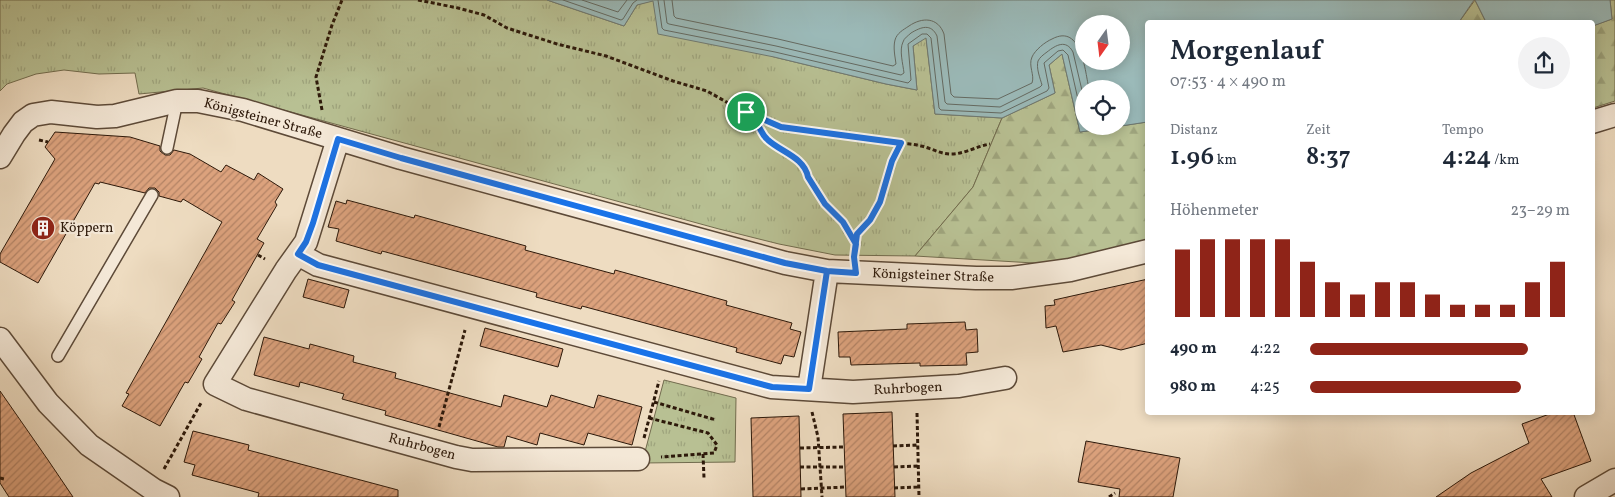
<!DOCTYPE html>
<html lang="de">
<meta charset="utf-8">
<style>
body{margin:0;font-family:Vollkorn,serif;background:#f2f2f3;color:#1f2937;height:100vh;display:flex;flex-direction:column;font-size:19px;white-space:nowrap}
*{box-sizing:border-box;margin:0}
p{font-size:16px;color:#747a83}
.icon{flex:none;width:28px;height:28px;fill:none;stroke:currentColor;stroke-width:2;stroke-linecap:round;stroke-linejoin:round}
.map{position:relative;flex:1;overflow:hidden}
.panel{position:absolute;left:1145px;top:20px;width:450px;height:395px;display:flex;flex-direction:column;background:#fff;border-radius:5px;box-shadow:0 2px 12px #0003}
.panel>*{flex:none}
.needle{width:32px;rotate:194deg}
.fabs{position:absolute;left:1075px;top:15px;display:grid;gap:10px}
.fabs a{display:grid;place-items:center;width:55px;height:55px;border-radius:50%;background:#fff;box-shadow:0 2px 12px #0003;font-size:25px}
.pin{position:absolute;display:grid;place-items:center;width:42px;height:42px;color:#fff;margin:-21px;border:2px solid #fff;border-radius:50%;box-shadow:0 1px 5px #0007}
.round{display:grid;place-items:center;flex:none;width:52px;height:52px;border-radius:26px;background:#f2f2f3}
.headline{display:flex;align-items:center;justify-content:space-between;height:85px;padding:0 25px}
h1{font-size:28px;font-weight:600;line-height:38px}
.metrics{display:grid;grid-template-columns:repeat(3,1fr);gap:8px;height:85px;padding:5px 25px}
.metrics div{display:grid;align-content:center}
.metrics b{font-size:25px;font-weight:600}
.metrics small{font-size:14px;font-weight:400}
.metrics p{font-size:14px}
.chart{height:140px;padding:10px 25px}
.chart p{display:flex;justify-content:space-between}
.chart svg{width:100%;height:90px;margin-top:5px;stroke:#8f2418;stroke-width:6}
ul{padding:0 25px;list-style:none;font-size:16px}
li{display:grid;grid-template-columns:80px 60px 1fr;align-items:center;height:38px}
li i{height:12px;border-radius:6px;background:#8f2418}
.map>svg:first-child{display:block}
.grass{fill:url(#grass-tufts);stroke:#726c4e}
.forest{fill:url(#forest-firs);stroke:#726c4e}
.water{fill:#9bbab9;stroke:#6f7a73;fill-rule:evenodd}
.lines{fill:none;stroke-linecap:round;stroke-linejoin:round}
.shore{stroke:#646a62;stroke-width:1}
.building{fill:url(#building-hatch);stroke:#2d190a}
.lane-casing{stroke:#5d4a38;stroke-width:14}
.street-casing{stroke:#5d4a38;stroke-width:25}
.path{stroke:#2d190a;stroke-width:3;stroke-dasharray:4 2.5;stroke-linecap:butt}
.lane{stroke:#f4e8d7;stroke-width:11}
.street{stroke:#f4e8d7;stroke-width:22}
.route-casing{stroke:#fff;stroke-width:10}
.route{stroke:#1a73e8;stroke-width:6}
.labels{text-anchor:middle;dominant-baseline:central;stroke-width:4.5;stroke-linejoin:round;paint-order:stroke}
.street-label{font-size:14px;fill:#2d190a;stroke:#f4e8d7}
.poi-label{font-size:14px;fill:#2d190a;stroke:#f4e8d7;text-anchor:start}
</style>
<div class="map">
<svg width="1615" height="497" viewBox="0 0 1615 497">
<defs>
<pattern id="grass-tufts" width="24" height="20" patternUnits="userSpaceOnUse" patternTransform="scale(1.25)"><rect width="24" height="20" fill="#b8c093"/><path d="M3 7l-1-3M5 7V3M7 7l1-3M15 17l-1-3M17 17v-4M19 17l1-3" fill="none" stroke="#9ea47d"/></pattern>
<pattern id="forest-firs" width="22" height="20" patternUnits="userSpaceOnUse" patternTransform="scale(1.25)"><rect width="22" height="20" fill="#b8c093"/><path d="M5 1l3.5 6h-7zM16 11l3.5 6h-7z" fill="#9ea47d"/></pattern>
<pattern id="building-hatch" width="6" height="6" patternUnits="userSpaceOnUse" patternTransform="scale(1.25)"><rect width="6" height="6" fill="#dca27d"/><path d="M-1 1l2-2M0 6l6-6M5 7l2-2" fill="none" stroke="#b38365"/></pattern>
</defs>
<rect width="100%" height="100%" fill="#eedcc1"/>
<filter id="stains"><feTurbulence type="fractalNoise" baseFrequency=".004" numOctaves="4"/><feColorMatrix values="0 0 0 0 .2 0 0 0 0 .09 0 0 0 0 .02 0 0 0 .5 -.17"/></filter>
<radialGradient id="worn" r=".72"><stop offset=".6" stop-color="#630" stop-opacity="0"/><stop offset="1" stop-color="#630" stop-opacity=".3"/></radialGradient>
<!-- grass -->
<path class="grass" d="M0 0H547L624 26 637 5 653 0 774 57 886 84 917 90 913 46 926 37 935 114 1002 118 973 187 915 256 835 255 779 244 719 229 203 88 139 94 135 73 99 74 64 70 36 74 7 84 0 91Z
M664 380 736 398 735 462 642 463Z"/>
<!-- forest -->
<path class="forest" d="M1475 0 1486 22H1459Z
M1610 0H1615V101L1593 108 1592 26 1612 19Z
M1062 54 1080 132 1147 122V240L1051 264 915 256 973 187 1002 118 1055 93 1049 65Z"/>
<!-- water -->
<path class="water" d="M547 0H1474L1459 22H1148L1147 122 1121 126V89H1084V126H1121L1080 132 1062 54 1049 65 1055 93 1002 118 935 114 926 38 913 46 917 90 886 84 774 57 658 34 653 1 637 5 624 26ZM1084 24H1121V61H1084Z
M1475 0H1610L1612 19 1593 26 1592 22H1486Z"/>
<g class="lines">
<!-- shore -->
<path class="shore" d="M563 0 621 20 623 19 633 3 637 0
M582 0 618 12 627 0
M658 0 662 28 664 30 775 52 908 83 911 80 908 44 922 34H927L931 38 939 108 941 110 1001 113 1047 91 1049 88 1044 63 1058 51 1063 50 1068 55 1084 126
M664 0 667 23 669 24 776 46 901 75 904 73C903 64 899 50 903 42 904 38 908 36 911 33 921 27 931 23 937 36L945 102 947 104 1000 107 1040 87 1042 85C1040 78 1036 68 1038 61 1040 57 1043 55 1047 52 1056 45 1066 39 1073 52L1084 99
M672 0 674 16 676 18 778 39 893 66 896 64C895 56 893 48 895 40 897 33 903 30 909 26 922 17 938 17 944 34L951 94 954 97 998 99 1032 83C1035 75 1028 66 1032 57 1035 50 1045 42 1052 39 1082 23 1085 72 1089 89"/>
</g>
<!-- building -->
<path class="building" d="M55 132 130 137 160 146V151L165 155H170L174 150 190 154 221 172 226 165 254 180 258 173 283 189 275 202 277 205 257 239 264 243 232 300 235 302 221 324 218 323 199 357 202 359 188 383 185 382 160 426 122 406 129 394 126 393 222 222 183 199 181 202 159 196V192L155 188H149L145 193 100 182 99 184 95 183 38 283 0 262V254L55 159 45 147Z
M347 200 414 218 415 215 526 246 525 250 614 274 615 270 727 301 726 305 792 323 790 329 801 332 794 357 784 355 781 364 736 352 737 348 693 336 582 306 581 309 536 297 537 293 382 251 381 254 336 241 339 229 328 227 336 201 346 204Z
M308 279 349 290 344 308 303 297Z
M1148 279V343L1121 350 1101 345 1063 352 1056 326 1046 328 1045 306 1055 305 1054 300Z
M965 322 966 330 977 329 978 352 966 353 967 365 920 366V363L851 365 850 357H839L838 332 907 329V324Z
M485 328 563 349 558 367 480 346Z
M264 337 309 349 310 344 354 356 353 362 396 373 395 378 501 407 504 395 547 407 551 395 594 408 598 395 642 407 632 445 588 433 584 445 540 433 537 445 507 436 504 447H498L385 415 386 411 342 399 344 394 300 382 299 387 254 375Z
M0 391 48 460 73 497H9L0 483Z
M892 412 895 497H846L843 414Z
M1555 412H1573L1591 461 1541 479 1552 497H1436L1471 473 1529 443 1522 424Z
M799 416 801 497H753L751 418Z
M193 431 249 445 248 450 398 490V497H258L259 493 192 475 195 465 184 462Z
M1086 441 1180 458 1173 497H1119L1120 489 1078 482Z"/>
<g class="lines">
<!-- lane casing -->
<g class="lane-casing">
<path id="lane" d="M167 148 177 101
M58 356 152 195"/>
</g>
<!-- street casing -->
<g class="street-casing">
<path id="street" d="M1592 122 1615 115
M338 139 306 242 286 270 215 384 246 399 456 457 472 460 638 459
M0 157 14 134 23 122 33 115 51 112 97 117 115 116 177 101H198L243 110 401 158 738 250 785 263 827 271 976 278H1011L1070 270 1148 251
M298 254 318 265 771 387 853 392 959 386 1005 378
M0 339 48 403 89 445 154 490 168 497
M809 389 827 271
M1586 497 1615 480"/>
</g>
<!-- path -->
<path class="path" d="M418 0 458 8 484 15 507 28 557 44 606 56 673 81 707 91 737 108 781 127 901 143 892 161 880 202 870 220 857 234 855 248
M322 110 316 77 332 25 342 0
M748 114C752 118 756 122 759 126 762 131 763 135 767 140 780 152 804 157 808 177L825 204 843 222 855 243
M39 140 48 142
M901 143C907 144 914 144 921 146 931 148 940 154 951 154 965 154 977 146 990 144
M258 255 265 259
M654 402 716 420
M812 412 818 437 822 497
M917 413 919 497
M649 418 708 433 717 445 714 453 661 457
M439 427 465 330
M644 438 659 381
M893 446 918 445
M800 448 844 447
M703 454 704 478
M800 467H845
M894 467 919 466
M164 469 201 403
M0 478 4 479
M894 488 919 487
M801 489 846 487
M1109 497 1115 493"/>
<!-- lane -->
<use href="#lane" class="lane"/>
<!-- street -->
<use href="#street" class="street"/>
</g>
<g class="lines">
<!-- route casing -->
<g class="route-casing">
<path id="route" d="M746 112C750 116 756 121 759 127 762 132 763 136 768 140 781 152 804 157 808 177L825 204 843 222 856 244 854 257 856 273 827 271 785 263 401 158 338 139 313 223 306 242 298 254 318 265 772 387 809 389 827 271 856 273 854 257 857 234 870 220 880 202 892 161 901 143 781 127 746 112"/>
</g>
<!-- route -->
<use href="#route" class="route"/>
</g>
<!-- icons -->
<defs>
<g id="building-disc" transform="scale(1.25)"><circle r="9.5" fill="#8f2418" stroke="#f4e8d7"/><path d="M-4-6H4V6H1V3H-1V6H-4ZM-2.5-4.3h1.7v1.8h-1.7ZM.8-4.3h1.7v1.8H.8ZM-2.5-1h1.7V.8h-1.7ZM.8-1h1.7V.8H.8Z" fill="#fff"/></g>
</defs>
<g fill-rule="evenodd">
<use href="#building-disc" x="43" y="228"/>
</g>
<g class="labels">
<!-- street labels -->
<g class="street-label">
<text transform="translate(263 119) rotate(15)">Königsteiner Straße</text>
<text transform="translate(933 276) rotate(2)">Königsteiner Straße</text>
<text transform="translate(908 389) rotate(-3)">Ruhrbogen</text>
<text transform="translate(422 447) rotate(15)">Ruhrbogen</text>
</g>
<!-- poi labels -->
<g class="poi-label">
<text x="60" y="228">Köppern</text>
</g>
</g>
<rect width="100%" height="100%" filter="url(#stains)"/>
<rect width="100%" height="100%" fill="url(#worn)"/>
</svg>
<div class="fabs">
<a><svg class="needle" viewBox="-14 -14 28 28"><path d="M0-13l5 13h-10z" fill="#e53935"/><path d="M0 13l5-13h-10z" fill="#747a83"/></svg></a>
<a><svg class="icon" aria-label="locate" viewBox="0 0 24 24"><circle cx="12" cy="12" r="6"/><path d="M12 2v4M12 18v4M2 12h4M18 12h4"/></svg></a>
</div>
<div class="pin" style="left:746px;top:112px;background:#1e9e55"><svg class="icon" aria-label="arrive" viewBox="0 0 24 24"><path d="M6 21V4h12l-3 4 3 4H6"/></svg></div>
<section class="panel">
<div class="headline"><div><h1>Morgenlauf</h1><p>07:53 · 4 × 490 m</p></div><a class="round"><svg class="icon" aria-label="share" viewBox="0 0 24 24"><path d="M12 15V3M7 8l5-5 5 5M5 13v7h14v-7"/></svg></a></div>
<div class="metrics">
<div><p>Distanz</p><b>1.96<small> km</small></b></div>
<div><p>Zeit</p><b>8:37</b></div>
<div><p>Tempo</p><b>4:24<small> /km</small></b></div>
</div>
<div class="chart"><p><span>Höhenmeter</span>23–29 m</p>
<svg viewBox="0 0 160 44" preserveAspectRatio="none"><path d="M5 44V11M15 44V6M25 44V6M35 44V6M45 44V6M55 44V17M65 44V27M75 44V33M85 44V27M95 44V27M105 44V33M115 44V38M125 44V38M135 44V38M145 44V27M155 44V17"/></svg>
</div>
<ul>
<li><b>490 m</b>4:22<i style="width:84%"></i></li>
<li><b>980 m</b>4:25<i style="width:81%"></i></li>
</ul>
</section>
</div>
